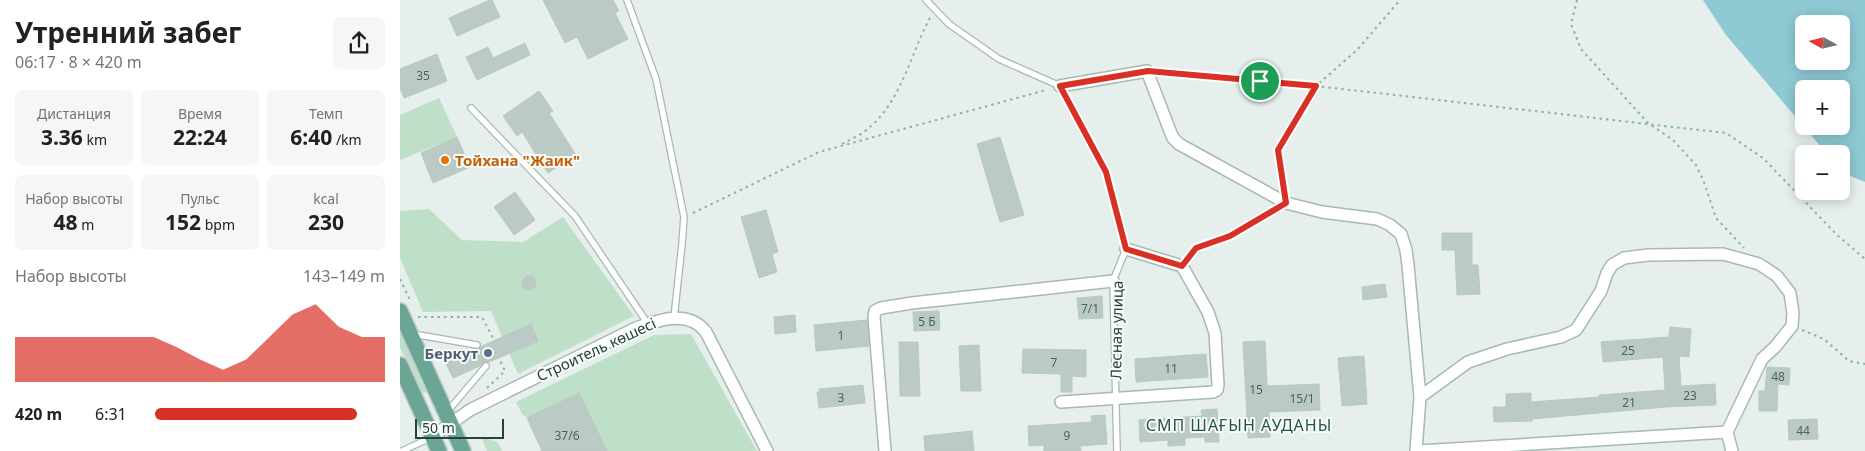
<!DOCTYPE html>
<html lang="ru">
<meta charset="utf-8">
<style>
body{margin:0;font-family:"Noto Sans",sans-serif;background:#f6f6f6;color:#202124;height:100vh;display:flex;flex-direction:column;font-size:19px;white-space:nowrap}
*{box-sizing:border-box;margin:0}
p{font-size:16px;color:#757577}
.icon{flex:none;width:28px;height:28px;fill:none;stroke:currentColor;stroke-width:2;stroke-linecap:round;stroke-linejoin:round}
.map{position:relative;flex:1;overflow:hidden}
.sheet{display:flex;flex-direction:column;background:#fff;width:400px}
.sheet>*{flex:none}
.needle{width:32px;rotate:278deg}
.buttons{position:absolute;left:1395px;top:15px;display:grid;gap:10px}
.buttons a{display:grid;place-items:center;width:55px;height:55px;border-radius:8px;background:#fff;box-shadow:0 2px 12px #0003;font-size:25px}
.scale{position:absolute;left:15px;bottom:12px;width:89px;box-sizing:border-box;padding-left:5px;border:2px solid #24423a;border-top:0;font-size:14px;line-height:18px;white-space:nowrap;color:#24423a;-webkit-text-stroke:4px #f7fbf9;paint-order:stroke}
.pin{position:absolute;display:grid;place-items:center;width:42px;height:42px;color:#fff;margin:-21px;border:2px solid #fff;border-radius:50%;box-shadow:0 1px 5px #0007}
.round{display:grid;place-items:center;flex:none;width:52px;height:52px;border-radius:8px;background:#f6f6f6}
.head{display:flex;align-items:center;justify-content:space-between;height:85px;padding:0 15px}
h1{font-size:28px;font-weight:700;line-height:38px}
.figures{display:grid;grid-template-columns:repeat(3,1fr);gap:8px;height:85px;padding:5px 15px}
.figures div{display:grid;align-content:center;border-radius:8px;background:#f6f6f6;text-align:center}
.figures b{font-size:21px;font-weight:700}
.figures small{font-size:14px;font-weight:400}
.figures p{font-size:14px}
.chart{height:140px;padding:10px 15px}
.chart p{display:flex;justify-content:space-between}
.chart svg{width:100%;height:90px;margin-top:5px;fill:#d93025;opacity:.7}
ul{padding:0 15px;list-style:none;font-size:16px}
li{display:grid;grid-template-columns:80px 60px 1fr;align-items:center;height:38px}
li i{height:12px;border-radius:6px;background:#d93025}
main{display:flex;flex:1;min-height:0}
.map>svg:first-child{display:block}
.green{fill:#bfe0c8}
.water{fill:#8ec9d4;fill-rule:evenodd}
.building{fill:#bbcac4;stroke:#b8c9c2}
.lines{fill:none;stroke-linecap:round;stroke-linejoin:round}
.lane-casing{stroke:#a8b8b2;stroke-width:8}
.street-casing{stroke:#a8b8b2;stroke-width:14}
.primary-casing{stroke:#c2cac8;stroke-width:18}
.path{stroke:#86b3a5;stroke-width:2;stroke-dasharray:2.5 4;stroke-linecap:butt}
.lane{stroke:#fff;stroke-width:5.5}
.street{stroke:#fff;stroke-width:11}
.primary{stroke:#6aa596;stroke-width:15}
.route-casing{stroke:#fff;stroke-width:10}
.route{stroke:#d93025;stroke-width:6}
.food-dot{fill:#e8710a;stroke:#f7fbf9;stroke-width:2}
.service-dot{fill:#5c6f8a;stroke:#f7fbf9;stroke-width:2}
.labels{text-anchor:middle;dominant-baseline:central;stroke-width:4;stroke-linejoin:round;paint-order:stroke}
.number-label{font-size:12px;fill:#4a645c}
.food-label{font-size:15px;font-weight:bold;fill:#c56008;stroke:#f7fbf9;text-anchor:start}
.street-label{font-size:15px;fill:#24423a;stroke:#f7fbf9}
.service-label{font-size:15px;font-weight:bold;fill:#4e5e75;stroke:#f7fbf9;text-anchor:end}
.neighbourhood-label{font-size:16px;letter-spacing:1px;fill:#1f5548;stroke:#f7fbf9}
</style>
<main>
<section class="sheet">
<div class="head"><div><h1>Утренний забег</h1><p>06:17 · 8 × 420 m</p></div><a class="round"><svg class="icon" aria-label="share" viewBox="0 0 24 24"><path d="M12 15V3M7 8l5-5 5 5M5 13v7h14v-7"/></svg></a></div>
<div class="figures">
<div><p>Дистанция</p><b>3.36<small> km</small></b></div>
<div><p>Время</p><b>22:24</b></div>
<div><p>Темп</p><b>6:40<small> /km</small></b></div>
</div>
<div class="figures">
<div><p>Набор высоты</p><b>48<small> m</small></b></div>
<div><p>Пульс</p><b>152<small> bpm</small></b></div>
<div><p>kcal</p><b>230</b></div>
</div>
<div class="chart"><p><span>Набор высоты</span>143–149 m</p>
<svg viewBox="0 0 160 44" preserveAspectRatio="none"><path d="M0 44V22L10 22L20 22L30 22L40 22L50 22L60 22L70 27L80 33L90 38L100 33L110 22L120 11L130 6L140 17L150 22L160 22V44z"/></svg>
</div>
<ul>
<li><b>420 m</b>6:31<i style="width:88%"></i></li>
</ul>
</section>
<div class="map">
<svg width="1465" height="451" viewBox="0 0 1465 451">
<rect width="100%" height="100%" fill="#e6efeb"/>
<!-- green -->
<path class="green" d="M39 98 57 137 0 160V115Z
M29 209 62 240 123 242 163 217 234 316 118 374 109 353 138 341 131 324 102 337 91 311 23 312 0 258V211Z
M0 332 27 391 22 394 0 347Z
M291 334 357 451H207L179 393 127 418 122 414 116 402 254 335Z
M81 437 98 442 102 451H87Z"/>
<!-- water -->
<path class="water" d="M1303 0H1465V182L1443 173 1441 170V154H1427L1326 35ZM1404 24H1441V61H1404ZM1404 89H1441V126H1404Z"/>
<!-- building -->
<path class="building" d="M90 0H92L100 17 57 36 49 18Z
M143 0H213L219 11 215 13 228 39 188 59 177 37 165 43Z
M125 43 130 55 77 80 66 57 88 47 93 58Z
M37 54 47 81 4 98 0 88V69Z
M139 91 153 111 149 113 176 155 148 173 122 132 117 136 103 116Z
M57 137 70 167 33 183 21 153Z
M600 137 624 215 600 222 577 144Z
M115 192 135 220 114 235 94 207Z
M366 210 378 252 372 254 377 272 359 278 341 217Z
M1042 233H1072V265H1078L1080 294 1057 295 1055 250H1042Z
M122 283a7 7 0 1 1 14 0a7 7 0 1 1-14 0Z
M985 284 987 297 963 300 962 287Z
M702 296 703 318 679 319 677 298Z
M539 311 540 330 514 331 513 312Z
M395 315 396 332 375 334 374 317Z
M467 320 469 346 416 351 414 325Z
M131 324 138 341 89 362H84L80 366 53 378 45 361 74 349H79L82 346Z
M1270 327 1291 329 1289 357 1279 356 1281 386 1315 384 1316 405 1266 407 1132 419V421L1094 422 1093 407H1106V394L1131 393V402L1199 397V395L1265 390 1263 357 1203 362 1201 342 1269 337Z
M865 341 867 386 919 384 920 410 869 412 870 437 848 438 843 342Z
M499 342H518L520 396H500Z
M579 345 581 391H561L559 346Z
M623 349 686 350V377L672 376V392H661V374L622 373Z
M806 354 808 377 736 382 735 359Z
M964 356 967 404 942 406 938 358Z
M1367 367 1390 368 1389 385 1378 384 1377 411H1359V391H1365Z
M463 385 465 403 419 408 417 392H420L419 389Z
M179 393 207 451H142L127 418Z
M817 409 819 442H805V437L785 438V445L768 446V440L740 442 739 420 802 416 801 410Z
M705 415 707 444 680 446 681 451H644V445L629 446 628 426 692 422 691 416Z
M1417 419 1418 439 1389 440 1388 420Z
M572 431 574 451H525L524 436Z"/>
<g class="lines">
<!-- lane casing -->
<g class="lane-casing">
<path id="lane" d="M227 0 256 79 284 217 282 244 274 318
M526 0 549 24 599 59 660 86 706 172 726 249 713 281 717 451
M71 108 175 216 248 324
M782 266 797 248 830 236 885 203
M13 334 77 345
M47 412 86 366
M2 451 32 437"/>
</g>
<!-- street casing -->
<g class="street-casing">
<path id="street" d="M660 86 747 71 770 131 773 138 779 144 886 203 922 212 977 219 990 225 1001 234 1006 250 1008 265 1020 397 1016 451
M1020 397 1068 362 1107 349 1161 337 1176 330 1201 291 1207 273 1212 265 1224 258 1248 255 1323 254 1359 264 1377 276 1390 293 1393 313 1392 326 1375 347 1362 359 1327 432 1332 451
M661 402 813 392 817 390 818 385 815 333 808 312 782 266 726 249
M32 437 70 410 236 328C259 320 288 309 306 332L367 451
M485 451 474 317 475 311 481 308 512 303 713 281
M1019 451 1327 432"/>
</g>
<!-- primary casing -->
<g class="primary-casing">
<path id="primary" d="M0 311 63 451
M0 365 39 451"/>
</g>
<!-- path -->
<path class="path" d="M1177 0 1171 24 1181 49 1248 123 1273 140 1296 165 1304 182 1316 218 1344 248
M760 72 916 86 1326 133 1363 158 1437 235 1465 259
M442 144C451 139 461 135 469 128 502 100 511 52 531 16
M883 188 878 150 916 86 957 50 1000 0
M293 213 419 152 646 90
M0 279 11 302
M18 317H82L94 340
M1402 330 1424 339 1449 361 1465 364
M87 388 105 371 99 358"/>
<!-- lane -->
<use href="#lane" class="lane"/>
<!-- street -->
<use href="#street" class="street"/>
<!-- primary -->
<use href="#primary" class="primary"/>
</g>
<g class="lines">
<!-- route casing -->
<g class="route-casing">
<path id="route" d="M748 71 916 86 878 150 886 203 830 236 796 248 782 266 726 249 706 172 660 86Z"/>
</g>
<!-- route -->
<use href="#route" class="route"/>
</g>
<!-- markers -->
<circle class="food-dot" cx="45" cy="160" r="5"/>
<circle class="service-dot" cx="88" cy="353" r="5"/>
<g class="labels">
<!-- number labels -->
<g class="number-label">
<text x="23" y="75">35</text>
<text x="690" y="308">7/1</text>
<text x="527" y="321">5 Б</text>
<text x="441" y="335">1</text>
<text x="1228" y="350">25</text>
<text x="654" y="362">7</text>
<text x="771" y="368">11</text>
<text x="1378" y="376">48</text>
<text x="856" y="389">15</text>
<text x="1290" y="395">23</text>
<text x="441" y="397">3</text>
<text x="902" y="398">15/1</text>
<text x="1229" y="402">21</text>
<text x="1403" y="430">44</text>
<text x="167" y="435">37/6</text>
<text x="667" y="435">9</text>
</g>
<!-- food labels -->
<g class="food-label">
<text x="55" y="160">Тойхана "Жаик"</text>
</g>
<!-- street labels -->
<g class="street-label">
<text transform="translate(716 330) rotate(-89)">Лесная улица</text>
<text transform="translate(196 349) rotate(-25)">Строитель көшесі</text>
</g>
<!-- service labels -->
<g class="service-label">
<text x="78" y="353">Беркут</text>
</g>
<!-- neighbourhood labels -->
<g class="neighbourhood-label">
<text x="839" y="425">СМП ШАҒЫН АУДАНЫ</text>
</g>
</g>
</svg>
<div class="buttons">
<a><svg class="needle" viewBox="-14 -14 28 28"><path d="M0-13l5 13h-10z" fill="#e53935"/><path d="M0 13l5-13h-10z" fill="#757577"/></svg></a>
<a>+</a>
<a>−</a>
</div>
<div class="scale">50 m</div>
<div class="pin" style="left:860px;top:81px;background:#1e9e55"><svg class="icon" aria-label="arrive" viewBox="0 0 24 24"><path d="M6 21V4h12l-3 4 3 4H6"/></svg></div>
</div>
</main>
